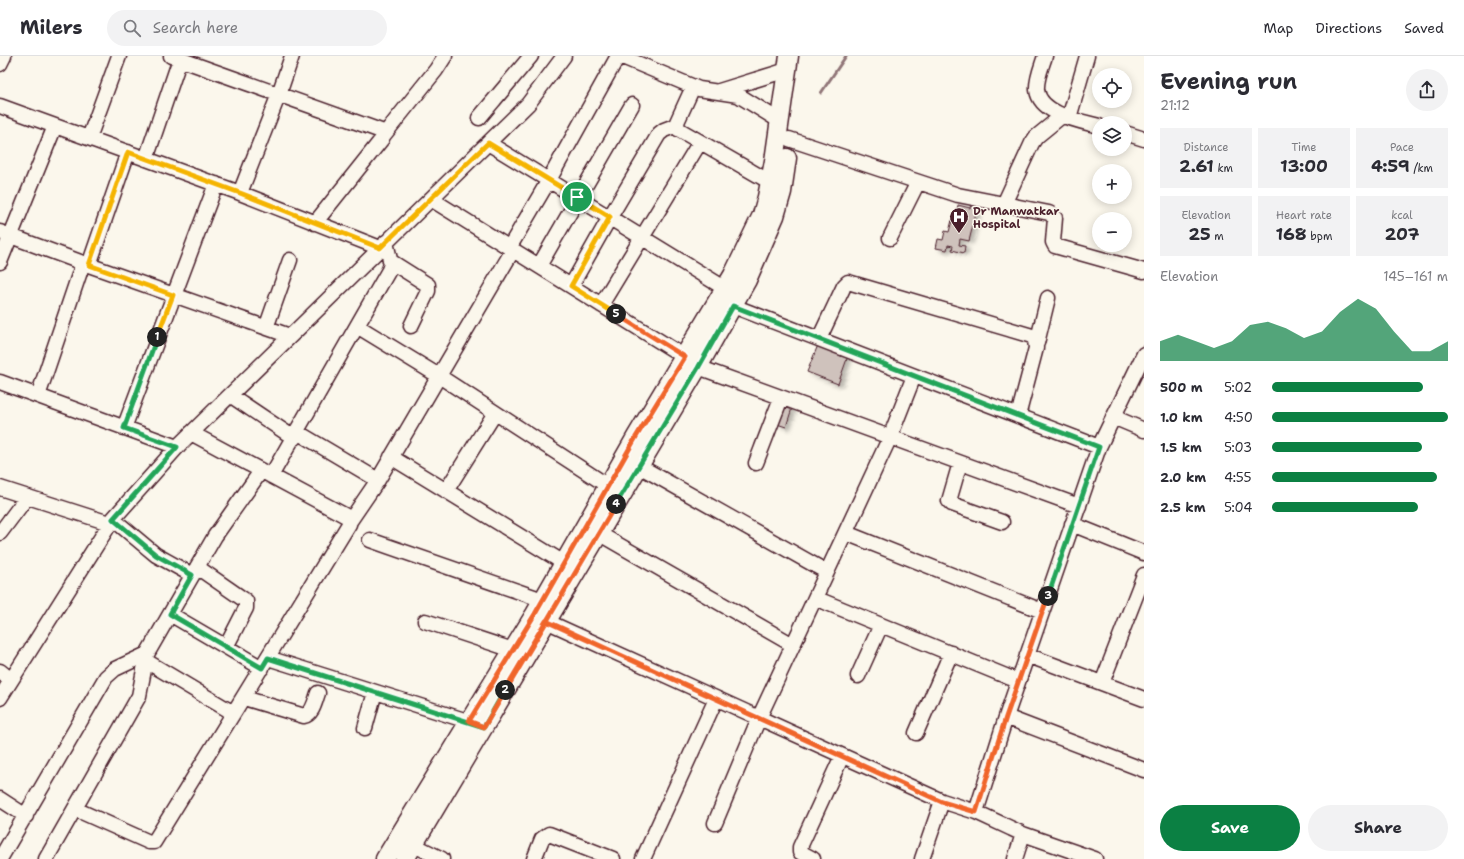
<!DOCTYPE html>
<meta charset="utf-8">
<style>
body{margin:0;font-family:"Shantell Sans",sans-serif;background:#f2f2f3;color:#2b2b33;height:100vh;display:flex;flex-direction:column;font-size:15px;white-space:nowrap}
*{box-sizing:border-box;margin:0}
p{font-size:13px;color:#7c7c81}
.icon{flex:none;width:22px;height:22px;fill:none;stroke:currentColor;stroke-width:2;stroke-linecap:round;stroke-linejoin:round}
.map{position:relative;flex:1;overflow:hidden}
.side{display:flex;flex-direction:column;background:#fff;width:320px}
.side>*{flex:none}
.tools{position:absolute;left:1092px;top:12px;display:grid;gap:8px}
.tools a{display:grid;place-items:center;width:40px;height:40px;border-radius:50%;background:#fff;box-shadow:0 2px 10px #0003;font-size:20px}
.pin{position:absolute;display:grid;place-items:center;width:34px;height:34px;color:#fff;margin:-17px;border:2px solid #fff;border-radius:50%;box-shadow:0 1px 4px #0007}
.km{position:absolute;width:20px;height:20px;margin:-10px;border-radius:50%;background:#222;color:#fff;font-size:11px;line-height:20px;text-align:center}
.round{display:grid;place-items:center;flex:none;width:42px;height:42px;border-radius:21px;background:#f2f2f3}
.overview{display:flex;align-items:center;justify-content:space-between;height:68px;padding:0 16px}
h1{font-size:22px;font-weight:700;line-height:30px}
.metrics{display:grid;grid-template-columns:repeat(3,1fr);gap:6px;height:68px;padding:4px 16px}
.metrics div{display:grid;align-content:center;border-radius:0px;background:#f2f2f3;text-align:center}
.metrics b{font-size:17px;font-weight:700}
.metrics small{font-size:11px;font-weight:400}
.metrics p{font-size:11px}
.chart{height:112px;padding:8px 16px}
.chart p{display:flex;justify-content:space-between}
.chart svg{width:100%;height:72px;margin-top:4px;fill:#0b8043;opacity:.7}
.action{display:flex;gap:8px;margin-top:auto;padding:8px 16px}
.action a{flex:1;height:46px;border-radius:24px;background:#0b8043;color:#fff;font-size:16px;font-weight:700;line-height:46px;text-align:center}
.action a+a{background:#f2f2f3;color:#2b2b33}
ul{padding:0 16px;list-style:none;font-size:13px}
li{display:grid;grid-template-columns:64px 48px 1fr;align-items:center;height:30px}
li i{height:10px;border-radius:5px;background:#0b8043}
header{display:flex;align-items:center;gap:24px;box-sizing:border-box;height:56px;padding:0 20px;background:#fff;border-bottom:1px solid #e1e1e2}
header strong{font-size:19px}
nav{display:flex;gap:22px;margin-inline-start:auto;font-size:14px}
.search{width:280px;height:36px;background:#f2f2f3;display:flex;align-items:center;gap:10px;box-sizing:border-box;padding:0 14px;border-radius:22px;color:#7c7c81;font-size:15px}
main{display:flex;flex:1;min-height:0}
.map>svg:first-child{display:block}
.lines{fill:none;stroke-linecap:round;stroke-linejoin:round}
.stream{stroke:#907477;stroke-width:3}
.building{fill:#cfc2bc;stroke:#4a1f2b;filter:url(#shadow)}
.minor-casing{stroke:#4a1f2b;stroke-width:17}
.major-casing{stroke:#4a1f2b;stroke-width:21}
.minor{stroke:#fbf7ec;stroke-width:14}
.major{stroke:#fbf7ec;stroke-width:18}
.split-1-casing{stroke:#fff;stroke-width:8}
.split-2-casing{stroke:#fff;stroke-width:8}
.split-3-casing{stroke:#fff;stroke-width:8}
.split-4-casing{stroke:#fff;stroke-width:8}
.split-5-casing{stroke:#fff;stroke-width:8}
.split-6-casing{stroke:#fff;stroke-width:8}
.split-1{stroke:#f5b400;stroke-width:5}
.split-2{stroke:#22a559;stroke-width:5}
.split-3{stroke:#f0652b;stroke-width:5}
.split-4{stroke:#22a559;stroke-width:5}
.split-5{stroke:#f0652b;stroke-width:5}
.split-6{stroke:#f5b400;stroke-width:5}
.labels{text-anchor:middle;dominant-baseline:central;stroke-width:3;stroke-linejoin:round;paint-order:stroke}
.poi-label{font-size:11px;font-weight:bold;fill:#4a1f2b;stroke:#fbf7ec;text-anchor:start}
</style>
<header>
<strong>Milers</strong>
<div class="search"><svg class="icon" aria-label="search" viewBox="0 0 24 24"><circle cx="10" cy="10" r="6"/><path d="M15 15l6 6"/></svg>Search here</div>
<nav><a>Map</a><a>Directions</a><a>Saved</a></nav>
</header>
<main>
<div class="map">
<svg width="1144" height="803" viewBox="0 0 1144 803">
<defs>
<filter id="shadow"><feDropShadow dx="4" dy="2.5" stdDeviation="2" flood-color="#0004"/></filter>
</defs>
<rect width="100%" height="100%" fill="#fbf7ec"/>
<filter id="ink" filterUnits="userSpaceOnUse"><feTurbulence type="fractalNoise" baseFrequency=".025" numOctaves="2"/><feDisplacementMap in="SourceGraphic" scale="8" xChannelSelector="R" yChannelSelector="G"/><feConvolveMatrix kernelMatrix="1 2 1 2 8 2 1 2 1" color-interpolation-filters="sRGB"/></filter>
<g filter="url(#ink)">
<g class="lines">
<!-- stream -->
<path class="stream" d="M821 37 846 0"/>
</g>
<!-- building -->
<path class="building" d="M971 148 978 149 969 185 960 183 959 189 965 190 964 197 952 194 953 190 948 189 947 194 936 192 938 183 943 184 945 175 949 176 952 164 956 165 957 160 963 161 964 156 957 155 958 149 970 152Z
M818 289 848 300 838 328 807 316Z
M783 349 792 352 786 371 777 368Z"/>
<g class="lines">
<!-- minor casing -->
<g class="minor-casing">
<path id="minor" d="M171 0 381 75 383 77 382 83 315 167
M620 0 699 33 738 39 780 65
M1045 0C1042 10 1036 23 1037 34 1040 58 1080 65 1099 70
M0 8 4 0
M693 31 677 66 678 73 770 126
M719 35 787 14
M0 50 240 137 380 192
M479 62 531 0
M1069 62 1087 0
M1125 77 1144 83
M383 80 436 14 445 0
M89 82 119 0
M789 83 958 139 1049 157 1055 162 1053 186 1055 190 1144 215
M488 87 726 233
M146 103 180 3
M240 137 279 38 292 0
M431 143 685 301
M1004 148 1032 87 1036 81 1063 59
M0 176 83 207 290 280
M890 182 918 126
M509 192 549 124 618 0
M390 205 428 229V235L411 270
M0 206 55 70
M89 209 128 96
M539 210 632 49
M571 230 610 161 659 78 664 74 677 69
M601 249 700 86
M733 250 1099 391
M357 270 439 320 608 430
M266 272 290 204
M819 283 844 230 848 226 1032 280 1035 284 1036 292 1018 360
M1037 287 1048 242
M698 311 1079 450
M0 326 177 391
M230 339 294 382
M38 340 83 207
M1113 361 1144 374
M124 372 216 128
M297 376 378 424
M391 401 564 507
M756 407 781 342
M960 407 949 445 952 448 1002 466
M639 410 827 516
M271 420 389 214 391 208 386 186
M0 432 109 467
M446 435 495 357
M113 463 156 499 192 519
M350 465 378 424 513 194
M1072 468 1144 497
M0 477 27 441
M598 477 793 589
M846 477 1042 555
M370 484 543 544
M197 511 246 545V552L226 591
M815 542 1018 625
M170 558 262 612
M425 565 513 594
M546 565 942 745 976 756 1006 661 1099 391 1144 298
M1027 599 1144 643
M268 602 477 668
M146 605 230 655 236 653 349 468 350 465 346 460 191 377
M0 615 11 624
M858 620 881 569
M1102 627 1144 519
M0 642 113 463 179 389 528 48 564 0
M244 642 304 660C313 658 315 645 318 637
M1006 661 1144 714
M365 672 375 636
M916 677 951 597
M0 743 26 760
M75 753 149 786H154L236 653
M976 756 1023 778 1095 803
M715 767 759 662 890 381 914 320
M404 784 442 803
M0 803 106 621 115 613 147 598
M46 803 139 640 147 598 215 480 261 415
M534 803 542 783 549 778 613 803
M643 803 716 643
M813 803 800 796V791L842 700
M922 803 942 745
M1015 803 1023 778"/>
</g>
<!-- major casing -->
<g class="major-casing">
<path id="major" d="M385 803 535 558 636 381 733 219 762 159 767 141 774 105 789 0
M405 803 698 311 747 224 775 160 782 136 787 102"/>
</g>
<!-- minor -->
<use href="#minor" class="minor"/>
<!-- major -->
<use href="#major" class="major"/>
</g>
</g>
<g class="lines" filter="url(#ink)">
<!-- split-1 casing -->
<g class="split-1-casing">
<path id="split-1" d="M157 281 173 239 89 209 128 96 240 137 380 192 488 87 577 141"/>
</g>
<!-- split-2 casing -->
<g class="split-2-casing">
<path id="split-2" d="M157 281 124 372 177 391 113 463 156 499 192 519 170 558 262 612 268 602 484 671 505 634"/>
</g>
<!-- split-3 casing -->
<g class="split-3-casing">
<path id="split-3" d="M505 634 546 565 942 746 976 756 1006 661 1048 540"/>
</g>
<!-- split-4 casing -->
<g class="split-4-casing">
<path id="split-4" d="M616 448 698 312 733 250 1099 391 1048 540"/>
</g>
<!-- split-5 casing -->
<g class="split-5-casing">
<path id="split-5" d="M616 448 484 671 469 665 535 558 636 381 685 301 616 258"/>
</g>
<!-- split-6 casing -->
<g class="split-6-casing">
<path id="split-6" d="M577 141 610 161 571 230 616 258"/>
</g>
<!-- split-1 -->
<use href="#split-1" class="split-1"/>
<!-- split-2 -->
<use href="#split-2" class="split-2"/>
<!-- split-3 -->
<use href="#split-3" class="split-3"/>
<!-- split-4 -->
<use href="#split-4" class="split-4"/>
<!-- split-5 -->
<use href="#split-5" class="split-5"/>
<!-- split-6 -->
<use href="#split-6" class="split-6"/>
</g>
<!-- icons -->
<defs>
<g id="hospital-pin" transform="scale(1)"><path d="M0 17L-7.5 6A9.5 9.5 0 1 1 7.5 6Z" fill="#4a1f2b" stroke="#fbf7ec"/><path d="M-5-5h3v3.5h4V-5h3V5h-3V1.5h-4V5h-3Z" fill="#fff"/></g>
</defs>
<g fill-rule="evenodd">
<use href="#hospital-pin" x="959" y="161"/>
</g>
<g class="labels">
<!-- poi labels -->
<g class="poi-label">
<text x="973" y="155">Dr Manwatkar<tspan x="973" dy="13">Hospital</tspan></text>
</g>
</g>
</svg>
<div class="tools">
<a><svg class="icon" aria-label="locate" viewBox="0 0 24 24"><circle cx="12" cy="12" r="6"/><path d="M12 2v4M12 18v4M2 12h4M18 12h4"/></svg></a>
<a><svg class="icon" aria-label="layers" viewBox="0 0 24 24"><path d="M12 4l9 5-9 5-9-5zM3 14l9 5 9-5"/></svg></a>
<a>+</a>
<a>−</a>
</div>
<div class="pin" style="left:577px;top:141px;background:#1e9e55"><svg class="icon" aria-label="arrive" viewBox="0 0 24 24"><path d="M6 21V4h12l-3 4 3 4H6"/></svg></div>
<b class="km" style="left:157px;top:281px">1</b>
<b class="km" style="left:505px;top:634px">2</b>
<b class="km" style="left:1048px;top:540px">3</b>
<b class="km" style="left:616px;top:448px">4</b>
<b class="km" style="left:616px;top:258px">5</b>
</div>
<section class="side">
<div class="overview"><div><h1>Evening run</h1><p>21:12</p></div><a class="round"><svg class="icon" aria-label="share" viewBox="0 0 24 24"><path d="M12 15V3M7 8l5-5 5 5M5 13v7h14v-7"/></svg></a></div>
<div class="metrics">
<div><p>Distance</p><b>2.61<small> km</small></b></div>
<div><p>Time</p><b>13:00</b></div>
<div><p>Pace</p><b>4:59<small> /km</small></b></div>
</div>
<div class="metrics">
<div><p>Elevation</p><b>25<small> m</small></b></div>
<div><p>Heart rate</p><b>168<small> bpm</small></b></div>
<div><p>kcal</p><b>207</b></div>
</div>
<div class="chart"><p><span>Elevation</span>145–161 m</p>
<svg viewBox="0 0 160 44" preserveAspectRatio="none"><path d="M0 44V32L10 28L20 32L30 36L40 32L50 22L60 20L70 24L80 30L90 26L100 14L110 6L120 12L130 26L140 38L150 38L160 32V44z"/></svg>
</div>
<ul>
<li><b>500 m</b>5:02<i style="width:86%"></i></li>
<li><b>1.0 km</b>4:50<i style="width:100%"></i></li>
<li><b>1.5 km</b>5:03<i style="width:85%"></i></li>
<li><b>2.0 km</b>4:55<i style="width:94%"></i></li>
<li><b>2.5 km</b>5:04<i style="width:83%"></i></li>
</ul>
<div class="action"><a>Save</a><a>Share</a></div>
</section>
</main>
